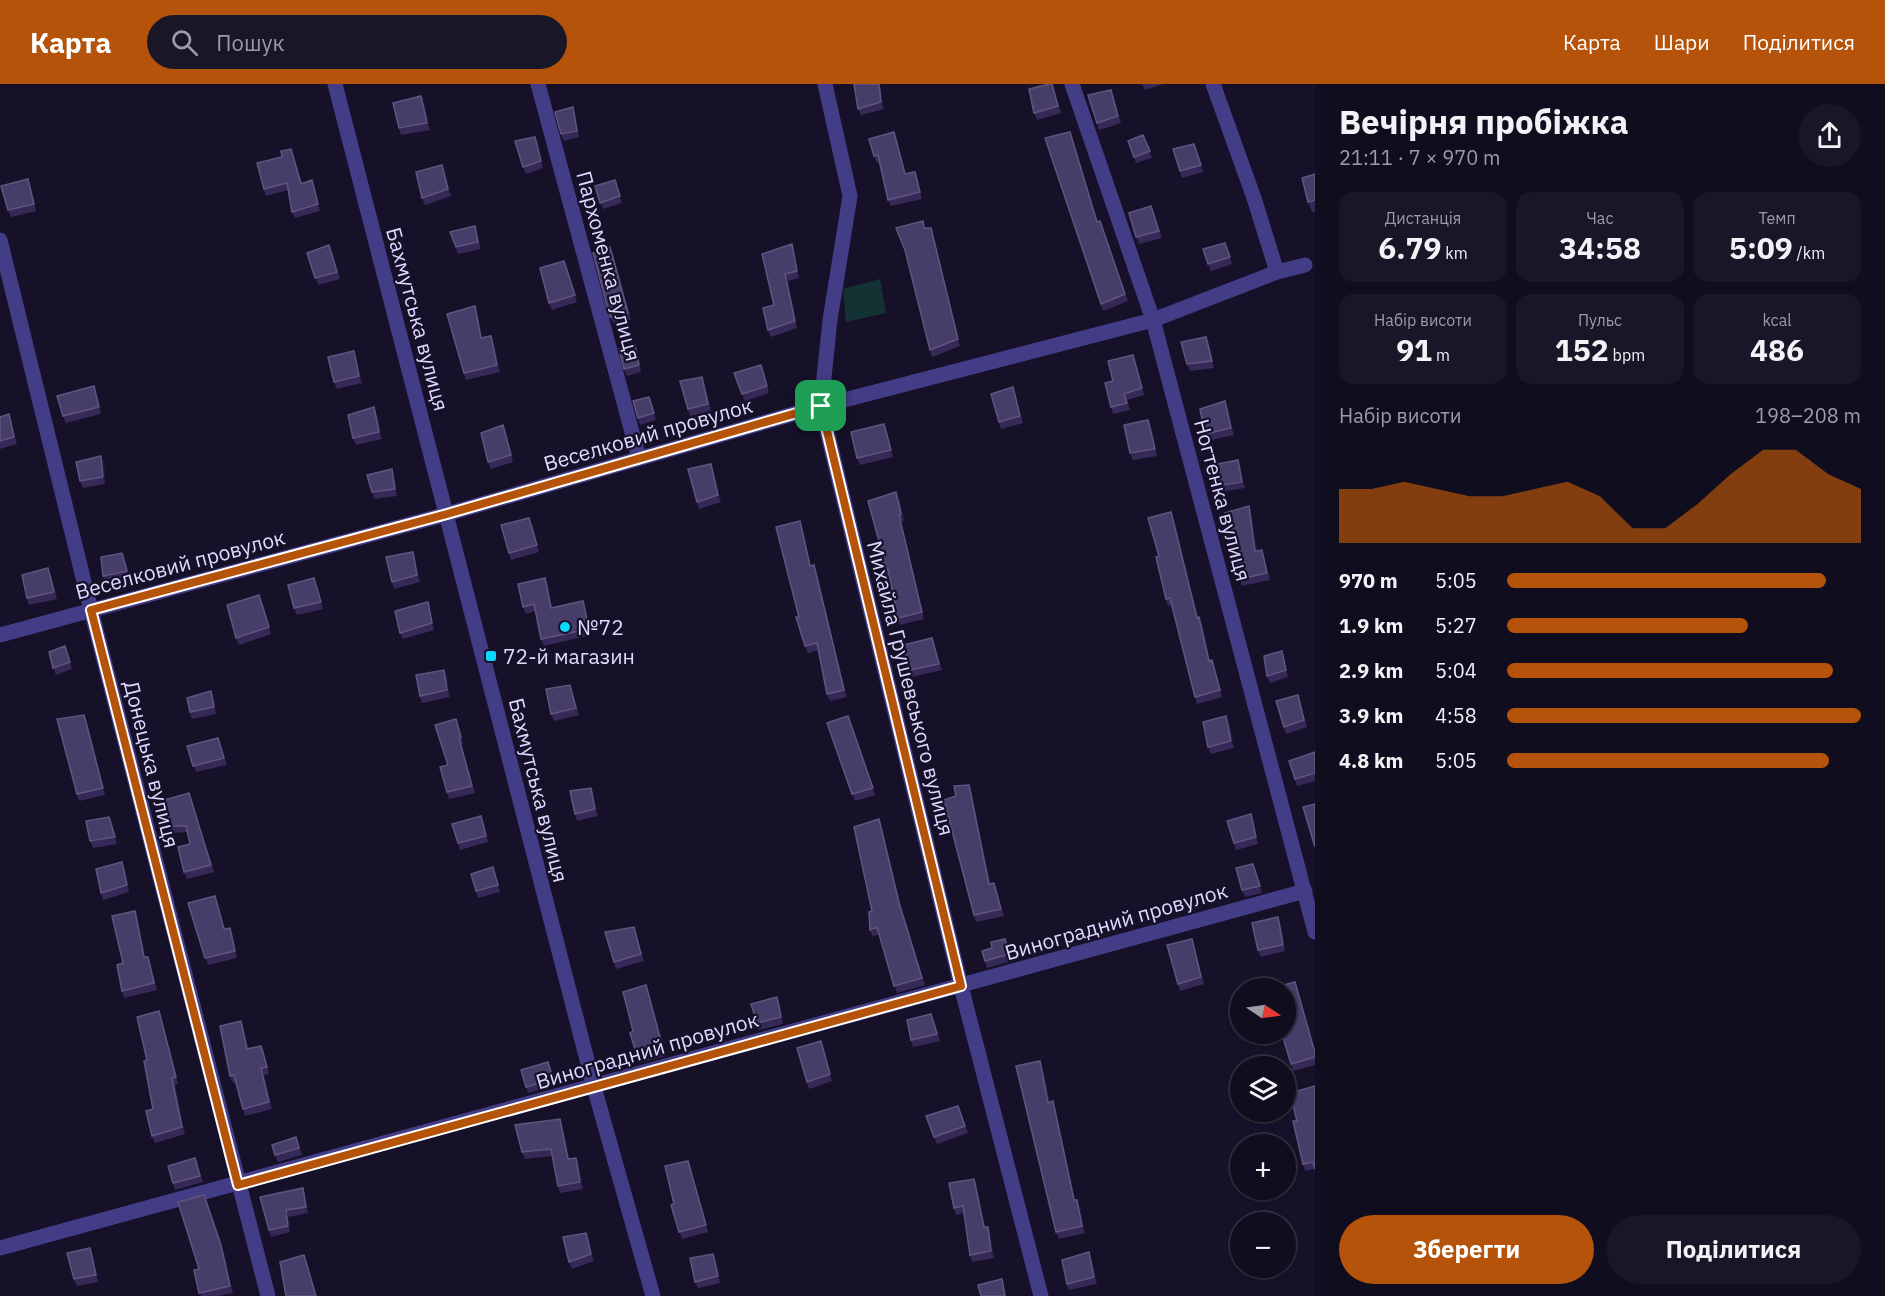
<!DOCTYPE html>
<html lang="uk">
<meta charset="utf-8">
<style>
body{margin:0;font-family:"IBM Plex Sans",sans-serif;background:#191628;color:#f1f3f6;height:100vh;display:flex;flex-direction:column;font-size:22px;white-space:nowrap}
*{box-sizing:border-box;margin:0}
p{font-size:20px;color:#9c9ca4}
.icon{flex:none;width:33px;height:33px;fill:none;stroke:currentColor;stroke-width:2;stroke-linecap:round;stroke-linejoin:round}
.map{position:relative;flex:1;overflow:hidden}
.side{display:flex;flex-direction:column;background:#100d1f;width:570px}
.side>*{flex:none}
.needle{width:39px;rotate:103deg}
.controls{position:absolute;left:1230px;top:894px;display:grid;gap:12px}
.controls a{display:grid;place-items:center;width:66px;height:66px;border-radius:50%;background:#100d1f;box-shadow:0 2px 4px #0004,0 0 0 2px #302d3d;font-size:30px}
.pin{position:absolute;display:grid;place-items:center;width:51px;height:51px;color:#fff;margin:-26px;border-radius:12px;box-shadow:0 3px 9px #0006}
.round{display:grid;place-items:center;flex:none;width:63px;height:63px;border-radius:32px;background:#191628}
.headline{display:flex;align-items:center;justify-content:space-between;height:102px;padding:0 24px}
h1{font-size:33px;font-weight:800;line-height:45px}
.figures{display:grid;grid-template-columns:repeat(3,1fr);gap:9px;height:102px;padding:6px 24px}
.figures div{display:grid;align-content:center;border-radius:15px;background:#191628;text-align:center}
.figures b{font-size:30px;font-weight:800}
.figures small{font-size:16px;font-weight:400}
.figures p{font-size:16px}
.chart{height:168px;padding:12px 24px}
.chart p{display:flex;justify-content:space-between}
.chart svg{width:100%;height:108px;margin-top:6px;fill:#b45309;opacity:.7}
.button{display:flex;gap:12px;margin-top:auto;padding:12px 24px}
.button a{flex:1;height:69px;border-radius:36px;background:#b45309;color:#fff;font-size:24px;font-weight:800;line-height:69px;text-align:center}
.button a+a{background:#191628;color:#f1f3f6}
ul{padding:0 24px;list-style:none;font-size:20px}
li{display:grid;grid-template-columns:96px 72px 1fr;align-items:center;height:45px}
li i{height:15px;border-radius:8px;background:#b45309}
header{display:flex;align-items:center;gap:36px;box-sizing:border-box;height:84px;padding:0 30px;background:#b45309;color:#fff}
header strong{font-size:28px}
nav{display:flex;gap:33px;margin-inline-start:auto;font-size:21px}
.search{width:420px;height:54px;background:#191628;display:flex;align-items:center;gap:15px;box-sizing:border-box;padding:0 21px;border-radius:33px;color:#9c9ca4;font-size:22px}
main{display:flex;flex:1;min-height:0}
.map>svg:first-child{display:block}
.green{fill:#143233}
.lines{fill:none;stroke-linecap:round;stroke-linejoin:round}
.minor{stroke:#433c87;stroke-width:15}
.tertiary{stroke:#433c87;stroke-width:15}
.wall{fill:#352a57}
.shaded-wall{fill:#21183d}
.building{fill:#473d69;stroke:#5f5580;stroke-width:1.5}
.route-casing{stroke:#fff;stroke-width:12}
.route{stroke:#b45309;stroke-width:8}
.poi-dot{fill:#08d6fc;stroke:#161129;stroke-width:2}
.labels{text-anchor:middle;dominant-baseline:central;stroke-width:4.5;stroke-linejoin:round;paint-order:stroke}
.street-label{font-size:21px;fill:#dfd9ff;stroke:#161129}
.poi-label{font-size:21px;fill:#dfd9ff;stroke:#161129;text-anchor:start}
</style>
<header>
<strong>Карта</strong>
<div class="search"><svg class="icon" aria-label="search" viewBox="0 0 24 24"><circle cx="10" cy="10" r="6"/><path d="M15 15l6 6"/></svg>Пошук</div>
<nav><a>Карта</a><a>Шари</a><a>Поділитися</a></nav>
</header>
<main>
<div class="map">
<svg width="1315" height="1212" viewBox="0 0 1315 1212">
<rect width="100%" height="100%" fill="#161129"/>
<!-- green -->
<path class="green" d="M880 195 886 229 846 238 843 205Z"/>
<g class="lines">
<!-- minor -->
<path class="minor" d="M538 0 639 374
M825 0 850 112 830 236 821 322 961 902 1041 1212
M1072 0 1153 236 1315 848
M1213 0 1254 114 1277 188
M0 156 91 526 268 1212
M0 551 447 430 821 322 1153 236 1277 188 1305 181
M0 1164 1305 807"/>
<!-- tertiary -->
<path class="tertiary" d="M335 0 594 1003 653 1212"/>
</g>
<!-- wall -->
<path class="wall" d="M1052 0 1061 29 1037 36 1034 29Z
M1142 0H1163L1145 6Z
M880 2 884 25 861 31 858 25Z
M1111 6 1121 39 1099 46 1097 39Z
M424 19 430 46 401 51 399 44Z
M575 29 579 53 564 57 561 50Z
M894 48 905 90 917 95 922 115 891 122 888 116 880 78 877 79 874 72Z
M1143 51 1152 74 1136 79 1128 57Z
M535 53 543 84 526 90 523 83Z
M1045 54 1098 138 1100 137 1128 217 1103 227Z
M1194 60 1203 88 1182 94 1173 65Z
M291 65 302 99 312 96 320 127 295 134 292 128 288 106 266 112 264 105 282 73Z
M442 81 451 112 425 121 422 114Z
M1315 90V127L1312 128 1308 118Z
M615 96 622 119 603 125 595 102Z
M30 102 36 127 11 133 8 126Z
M1151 122 1162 154 1139 160 1136 153Z
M475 142 481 165 458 170 450 148Z
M925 144 933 151 960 262 932 273 930 266Z
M1225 159 1232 180 1211 187 1203 165Z
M794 167 799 194 788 197 797 244 771 253 768 246 774 221Z
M332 168 340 195 318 201 307 169Z
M613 170 631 236 613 239 610 233Z
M564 177 577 218 552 226 549 219Z
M477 229 482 254 491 252 494 259 500 288 466 296 464 289Z
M1206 253 1209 260 1214 284 1190 287 1187 280Z
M635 261 641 288 627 292 624 285Z
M354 267 362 299 337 305 334 298Z
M1133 271 1144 311 1127 316 1130 326 1113 330 1111 323 1113 297Z
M764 288 769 309 745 317 734 289Z
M704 300 711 327 690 332 688 325Z
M94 302 101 330 66 339 63 332Z
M1015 310 1023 339 1001 345 999 338Z
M649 313 656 336 640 341 638 334Z
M1227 324 1234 351 1208 357 1205 350Z
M377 330 382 355 356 361 353 354Z
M0 333 11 337 17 360 0 365Z
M1148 336 1151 343 1157 372 1133 376 1130 369Z
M887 347 893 373 860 381 857 374Z
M505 348 513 378 491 385 488 378Z
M1238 376 1240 383 1245 404 1220 408 1218 402Z
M104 379 105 400 83 404 80 397Z
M711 380 721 418 699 425 697 418Z
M394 392 397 412 374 415 372 408Z
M899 415 904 437 901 438 924 535 900 541 898 534 889 493 885 494 882 487 880 461Z
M1249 422 1251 429 1257 467 1262 466 1270 496 1242 502 1240 495Z
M1174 435 1198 534 1202 540 1210 577 1212 576 1214 583 1222 613 1197 620 1172 521 1168 522 1166 515 1159 472Z
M532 441 539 468 511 476 509 469Z
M802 444 811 482 814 481 816 488 847 613 830 617 827 610 818 566 808 569 805 562 799 533Z
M413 468 415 475 420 498 394 505 392 498Z
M122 469 129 494 106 499 103 492Z
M51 491 57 515 29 521 27 514Z
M545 494 548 501 552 524 583 517 585 524 591 551 544 562 541 555 535 527 526 530 523 523Z
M316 501 323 525 297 531 294 524Z
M262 518 271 550 239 561 236 554Z
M430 525 434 546 403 555 400 549Z
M932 554 942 586 912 593 910 586Z
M65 562 72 585 56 591 49 568Z
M1282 567 1288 593 1270 599 1267 592Z
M444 586 447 593 450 613 422 619 420 612Z
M211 607 214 614 216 630 192 635 190 628Z
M572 608 579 631 554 637 551 630Z
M1298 611 1307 643 1286 650 1284 643Z
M848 632 875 711 855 717 827 639Z
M1226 632 1229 638 1234 664 1211 670 1208 663Z
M456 635 463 660 461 661 475 709 449 715 447 708 448 681Z
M87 637 105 711 79 717 77 710Z
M218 654 227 681 196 688 187 662Z
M1315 668V697L1297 702 1289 677Z
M969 701 971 707 990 800 994 799 1004 832 976 838 974 831 956 712Z
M591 704 598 732 577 737 575 730Z
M189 709 214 788 187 795 184 788 190 760 188 748 170 749 168 742Z
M109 733 117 760 93 764 90 757Z
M1227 737H1253L1258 760 1236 766Z
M484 739 488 758 460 766 458 759Z
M881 742 902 825 925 901 897 909 879 850 873 853 870 846Z
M122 778 125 785 129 808 103 816 101 809Z
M1253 780 1262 809 1245 813 1242 806Z
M493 783 500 808 478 814 476 807Z
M188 819H217L224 845 232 850 237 874 208 881Z
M135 827 137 834 145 873 150 879 157 906 124 914 122 907 123 879Z
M1281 840 1285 867 1261 873 1258 866Z
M634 843 644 877 616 885 614 878Z
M1008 861 1011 877 987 884 985 877Z
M1194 862 1204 900 1180 907 1178 900Z
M1295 898 1315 967V981L1293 987 1291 980Z
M649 908 666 972 639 979 637 972 633 947Z
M777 913 780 920 783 940 759 946 751 920Z
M159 927 178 1000 175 1001 185 1050 155 1059 152 1052Z
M934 937 940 957 913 963 911 956Z
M243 944 248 965 261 962 264 968 269 990 264 991 272 1025 245 1032 236 998 233 999 230 992Z
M821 957 832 997 809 1005 807 998Z
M548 978 555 1002 528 1009 521 986Z
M1043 984 1050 1018 1055 1024 1075 1116 1080 1122 1085 1149 1059 1155 1056 1148Z
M1315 1002V1085L1305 1087 1303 1080 1297 1037Z
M958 1022 968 1049 937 1060 926 1032Z
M562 1042 569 1075 576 1074 579 1081 583 1105 560 1109 558 1102 552 1072 525 1075 522 1068Z
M296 1053 302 1071 278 1078 275 1071Z
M195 1074 203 1098 175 1106 173 1099Z
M688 1077 708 1148 682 1155 671 1121 674 1120Z
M976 1101 985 1143H988L990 1150 994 1174 972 1178 970 1171 964 1129 956 1131 954 1124Z
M303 1104 305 1111 308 1129 289 1133 290 1148 271 1153 269 1146Z
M586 1149 594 1177 572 1185 569 1178Z
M90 1164 93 1171 98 1198 77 1202 74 1195Z
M224 1168 233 1209 218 1212H201L194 1186 199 1185Z
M1091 1175 1097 1200 1069 1206 1067 1200Z
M716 1177 720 1199 698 1204 695 1198Z"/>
<!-- shaded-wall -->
<path class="shaded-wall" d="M879 0 880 2 884 25 881 18Z
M421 12 424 19 430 46 427 39Z
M573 23 575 29 579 53 577 47Z
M894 48 897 55 907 97 905 90Z
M535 53 538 59 543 84 541 77Z
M442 81 445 87 451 112 448 105Z
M312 96 315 103 320 127 318 120Z
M931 144 933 151 960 262 958 255Z
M792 160 794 167 799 194 797 187Z
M785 190 788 197 797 244 795 237Z
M475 222 477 229 484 261 481 254Z
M491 252 494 259 500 288 497 281Z
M1206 253 1209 260 1214 284 1212 277Z
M354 267 356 274 362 299 359 292Z
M1225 317 1227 324 1234 351 1231 344Z
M374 323 377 330 382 355 379 348Z
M1148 336 1151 343 1157 372 1155 365Z
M101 372 104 379 105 400 103 393Z
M1238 376 1240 383 1245 404 1242 398Z
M711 380 713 387 721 418 718 411Z
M392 385 394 392 397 412 395 405Z
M1249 422 1251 429 1258 474 1255 467Z
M1171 428 1174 435 1199 541 1197 534Z
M899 431 901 438 924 535 922 528Z
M413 468 415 475 420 498 417 491Z
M814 481 816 488 847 613 844 606Z
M545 494 548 501 554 531 551 524Z
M583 517 585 524 591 551 589 545Z
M428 518 430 525 434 546 432 539Z
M1199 533 1202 540 1211 584 1209 577Z
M444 586 447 593 450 613 447 606Z
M211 607 214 614 216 630 214 623Z
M84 631 87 637 105 711 103 704Z
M1226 632 1229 638 1234 664 1231 657Z
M969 701 971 707 992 807 989 800Z
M591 704 593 711 598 732 595 725Z
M1251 730 1253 737 1258 760 1256 753Z
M879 735 902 825 925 901 899 819Z
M122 778 125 785 129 808 127 801Z
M135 827 137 834 147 880 144 873Z
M1278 833 1281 840 1285 867 1283 861Z
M230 844 232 850 237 874 235 867Z
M646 901 649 908 666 972 663 965Z
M777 913 780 920 783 940 781 933Z
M1040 977 1043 984 1051 1025 1048 1019Z
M261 984 264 991 272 1025 269 1018Z
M172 994 175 1001 185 1050 182 1043Z
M1053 1017 1055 1024 1077 1123 1074 1116Z
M560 1035 562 1042 571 1082 568 1075Z
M576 1074 579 1081 583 1105 580 1098Z
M974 1095 976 1101 987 1150 984 1143Z
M303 1104 305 1111 308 1129 306 1123Z
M204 1111 224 1168 233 1209 230 1202Z
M1077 1116 1080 1122 1085 1149 1082 1142Z
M286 1126 289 1133 290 1148 288 1142Z
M988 1143 990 1150 994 1174 991 1167Z
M586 1149 589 1155 594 1177 591 1170Z
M90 1164 93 1171 98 1198 96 1191Z
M1089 1168 1091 1175 1097 1200 1094 1193Z
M713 1170 716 1177 720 1199 718 1192Z"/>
<!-- building -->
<path class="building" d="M854 0H879L881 18 858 25Z
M1049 0H1052L1058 22 1034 29 1029 5Z
M1111 6 1118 32 1097 39 1088 11Z
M421 12 427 39 399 44 393 19Z
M573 23 577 47 561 50 555 28Z
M894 48 905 90 915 88 920 108 888 116 878 71 874 72 869 55Z
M1070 48 1097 138 1100 137 1125 210 1101 220 1045 54Z
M1143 51 1150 67 1134 73 1128 57Z
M535 53 541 77 523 83 515 57Z
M1194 60 1201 81 1180 87 1173 65Z
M291 65 301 100 312 96 318 120 292 128 287 99 264 105 257 79 282 73 281 67Z
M442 81 448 105 422 114 416 88Z
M1315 90V116L1308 118 1302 94Z
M28 95 34 120 8 126 1 102Z
M615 96 620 112 600 119 595 102Z
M1151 122 1159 147 1136 153 1129 129Z
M923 137 924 144H931L958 255 930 266 905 166 896 144Z
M475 142 478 158 456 163 450 148Z
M1225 159 1230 173 1208 180 1203 165Z
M792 160 797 187 785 190 795 237 768 246 763 224 774 221 762 170Z
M329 161 337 188 315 194 307 169Z
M610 163 628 229 610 233 593 169Z
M564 177 575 211 549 219 540 184Z
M475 222 481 254 491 252 497 281 464 289 447 230Z
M1206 253 1212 277 1187 280 1181 258Z
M635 261 639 281 624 285 619 265Z
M354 267 359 292 334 298 328 273Z
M1133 271 1142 304 1124 310 1127 319 1111 323 1105 299 1113 297 1108 277Z
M761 281 767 302 742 310 734 289Z
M702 293 708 320 688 325 680 297Z
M94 302 99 323 63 332 57 312Z
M1013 303 1020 332 999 338 991 310Z
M649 313 654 329 638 334 633 317Z
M1225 317 1231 344 1205 350 1200 325Z
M374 323 379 348 353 354 348 331Z
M9 330 14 353 0 357V333Z
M1148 336 1155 365 1130 369 1124 341Z
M884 340 891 366 857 374 851 348Z
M503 341 511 371 488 378 481 349Z
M101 372 103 393 80 397 76 378Z
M1238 376 1242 398 1218 402 1213 381Z
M711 380 718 411 697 418 688 385Z
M392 385 395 405 372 408 367 391Z
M896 408 901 430 899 431 922 528 898 534 888 485 882 487 877 462 880 461 868 417Z
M1249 422 1255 467 1262 466 1267 489 1240 495 1225 429Z
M1171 428 1197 534 1199 533 1209 577 1212 576 1220 606 1195 613 1170 514 1166 515 1156 473 1159 472 1148 434Z
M529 434 537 461 509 469 501 441Z
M800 437 810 482 814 481 844 606 827 610 817 559 805 562 796 533H799L776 443Z
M413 468 417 491 392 498 386 473Z
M122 469 127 487 103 492 101 473Z
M48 484 54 508 27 514 22 491Z
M314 494 321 518 294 524 288 501Z
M545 494 551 524 583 517 589 545 541 555 534 520 523 523 518 500Z
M259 511 269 543 236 554 227 521Z
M428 518 432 539 400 549 395 527Z
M932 554 939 580 910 586 903 561Z
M65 562 70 578 53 584 49 568Z
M1282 567 1286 586 1267 592 1264 572Z
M444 586 447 606 420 612 416 591Z
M570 601 576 624 551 630 546 605Z
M211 607 214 623 190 628 187 614Z
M1298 611 1304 636 1284 643 1276 617Z
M84 631 103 704 77 710 57 635Z
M848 632 873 704 852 710 827 639Z
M1226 632 1231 657 1208 663 1203 638Z
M456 635 461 653 459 654 472 702 447 708 440 683 448 681 435 641Z
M218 654 224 674 193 682 187 662Z
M1315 668V689L1295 695 1289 677Z
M969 701 989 800 994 799 1001 825 974 831 944 716 956 712 954 702Z
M591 704 595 725 575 730 570 707Z
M189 709 211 781 184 788 178 763 190 760 186 742H168L161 717Z
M1315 720V763L1303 723Z
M1251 730 1256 753 1234 759 1227 737Z
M481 732 486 752 458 759 452 740Z
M109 733 115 753 90 757 86 737Z
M879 735 899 819 922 894 894 902 877 843 870 846 869 828 872 827 854 743Z
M122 778 127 801 101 809 96 785Z
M1253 780 1260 802 1242 806 1236 784Z
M493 783 498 801 476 807 471 790Z
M215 812 224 845 230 844 235 867 205 874 188 819Z
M135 827 144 873H148L154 899 122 907 117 881 123 879 112 832Z
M1278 833 1283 861 1258 866 1252 839Z
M634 843 641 870 614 878 605 848Z
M1005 855 1009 870 985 877 982 867 992 864 991 858Z
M1192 855 1201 893 1178 900 1167 861Z
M1295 898 1315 969V973L1291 980 1282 950H1286V904H1273Z
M646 901 663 965 637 972 630 949 633 947 623 908Z
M777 913 781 933 757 939 751 920Z
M159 927 176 993 172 994 182 1043 152 1052 146 1027 153 1025 144 977 147 976 137 933Z
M931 930 937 950 911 956 907 936Z
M241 937 247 965 261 962 267 983 261 984 269 1018 243 1025 234 991 230 992 220 942Z
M821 957 830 990 807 998 797 964Z
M1040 977 1048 1019 1053 1017 1074 1116H1077L1082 1142 1056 1148 1016 982Z
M548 978 553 995 526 1003 521 986Z
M1315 1002V1085L1313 1078 1303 1080 1293 1037H1297L1290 1009Z
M958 1022 965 1042 934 1053 926 1032Z
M560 1035 568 1075 576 1074 580 1098 558 1102 551 1065 522 1068 515 1041Z
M296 1053 299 1064 275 1071 272 1061Z
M195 1074 200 1092 173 1099 168 1082Z
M688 1077 706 1141 679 1148 671 1121 674 1120 665 1082Z
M974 1095 984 1143H988L991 1167 970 1171 963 1122 954 1124 949 1099Z
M303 1104 306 1123 286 1126 288 1142 269 1146 260 1113Z
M204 1111 221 1161 230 1202 199 1209 194 1186 199 1185 178 1118Z
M586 1149 591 1170 569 1178 563 1153Z
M90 1164 96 1191 74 1195 67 1169Z
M1089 1168 1094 1193 1067 1200 1062 1176Z
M713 1170 718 1192 695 1198 690 1174Z
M304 1171 316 1212H286L280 1178Z
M1002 1195 1005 1212H981L978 1201Z"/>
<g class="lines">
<!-- route casing -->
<g class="route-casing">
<path id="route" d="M821 322 961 902 238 1101 91 526 447 430Z"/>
</g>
<!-- route -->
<use href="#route" class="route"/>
</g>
<!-- markers -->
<g class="poi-dot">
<circle cx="565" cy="543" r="6"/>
<rect x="485" y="566" width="12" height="12" rx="3"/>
</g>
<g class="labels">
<!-- street labels -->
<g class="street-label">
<text transform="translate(609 182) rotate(75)">Пархоменка вулиця</text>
<text transform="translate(418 235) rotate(75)">Бахмутська вулиця</text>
<text transform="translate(648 350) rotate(-16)">Веселковий провулок</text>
<text transform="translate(1223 416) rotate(75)">Ногтенка вулиця</text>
<text transform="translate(180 480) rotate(-15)">Веселковий провулок</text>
<text transform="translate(911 604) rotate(76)">Михайла Грушевського вулиця</text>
<text transform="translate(152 680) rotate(76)">Донецька вулиця</text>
<text transform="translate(539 706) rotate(76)">Бахмутська вулиця</text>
<text transform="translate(1116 837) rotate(-16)">Виноградний провулок</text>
<text transform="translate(647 966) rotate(-16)">Виноградний провулок</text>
</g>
<!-- poi labels -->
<g class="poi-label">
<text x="577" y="543">№72</text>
<text x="503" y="572">72-й магазин</text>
</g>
</g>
</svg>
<div class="controls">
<a><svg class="needle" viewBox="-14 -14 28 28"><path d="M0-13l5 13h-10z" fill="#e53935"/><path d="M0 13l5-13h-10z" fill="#9c9ca4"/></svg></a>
<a><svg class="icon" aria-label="layers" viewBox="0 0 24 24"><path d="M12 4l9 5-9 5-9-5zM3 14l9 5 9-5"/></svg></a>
<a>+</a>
<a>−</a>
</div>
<div class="pin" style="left:821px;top:322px;background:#1e9e55"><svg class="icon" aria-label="arrive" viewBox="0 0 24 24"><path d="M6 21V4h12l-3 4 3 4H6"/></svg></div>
</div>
<section class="side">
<div class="headline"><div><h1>Вечірня пробіжка</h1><p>21:11 · 7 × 970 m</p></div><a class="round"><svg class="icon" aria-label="share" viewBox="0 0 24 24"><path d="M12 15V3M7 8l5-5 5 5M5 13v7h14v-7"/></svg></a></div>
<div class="figures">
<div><p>Дистанція</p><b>6.79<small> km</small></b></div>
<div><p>Час</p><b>34:58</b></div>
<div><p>Темп</p><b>5:09<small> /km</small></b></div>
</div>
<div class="figures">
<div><p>Набір висоти</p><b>91<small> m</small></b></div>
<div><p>Пульс</p><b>152<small> bpm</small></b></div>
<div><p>kcal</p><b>486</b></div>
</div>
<div class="chart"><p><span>Набір висоти</span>198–208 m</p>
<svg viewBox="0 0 160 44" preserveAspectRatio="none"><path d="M0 44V22L10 22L20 19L30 22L40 25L50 25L60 22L70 19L80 25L90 38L100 38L110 28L120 16L130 6L140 6L150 16L160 22V44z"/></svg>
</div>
<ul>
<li><b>970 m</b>5:05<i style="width:90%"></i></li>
<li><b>1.9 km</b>5:27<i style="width:68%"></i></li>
<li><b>2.9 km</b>5:04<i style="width:92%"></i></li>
<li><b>3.9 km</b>4:58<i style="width:100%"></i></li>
<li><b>4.8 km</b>5:05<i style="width:91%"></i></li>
</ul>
<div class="button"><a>Зберегти</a><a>Поділитися</a></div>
</section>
</main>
